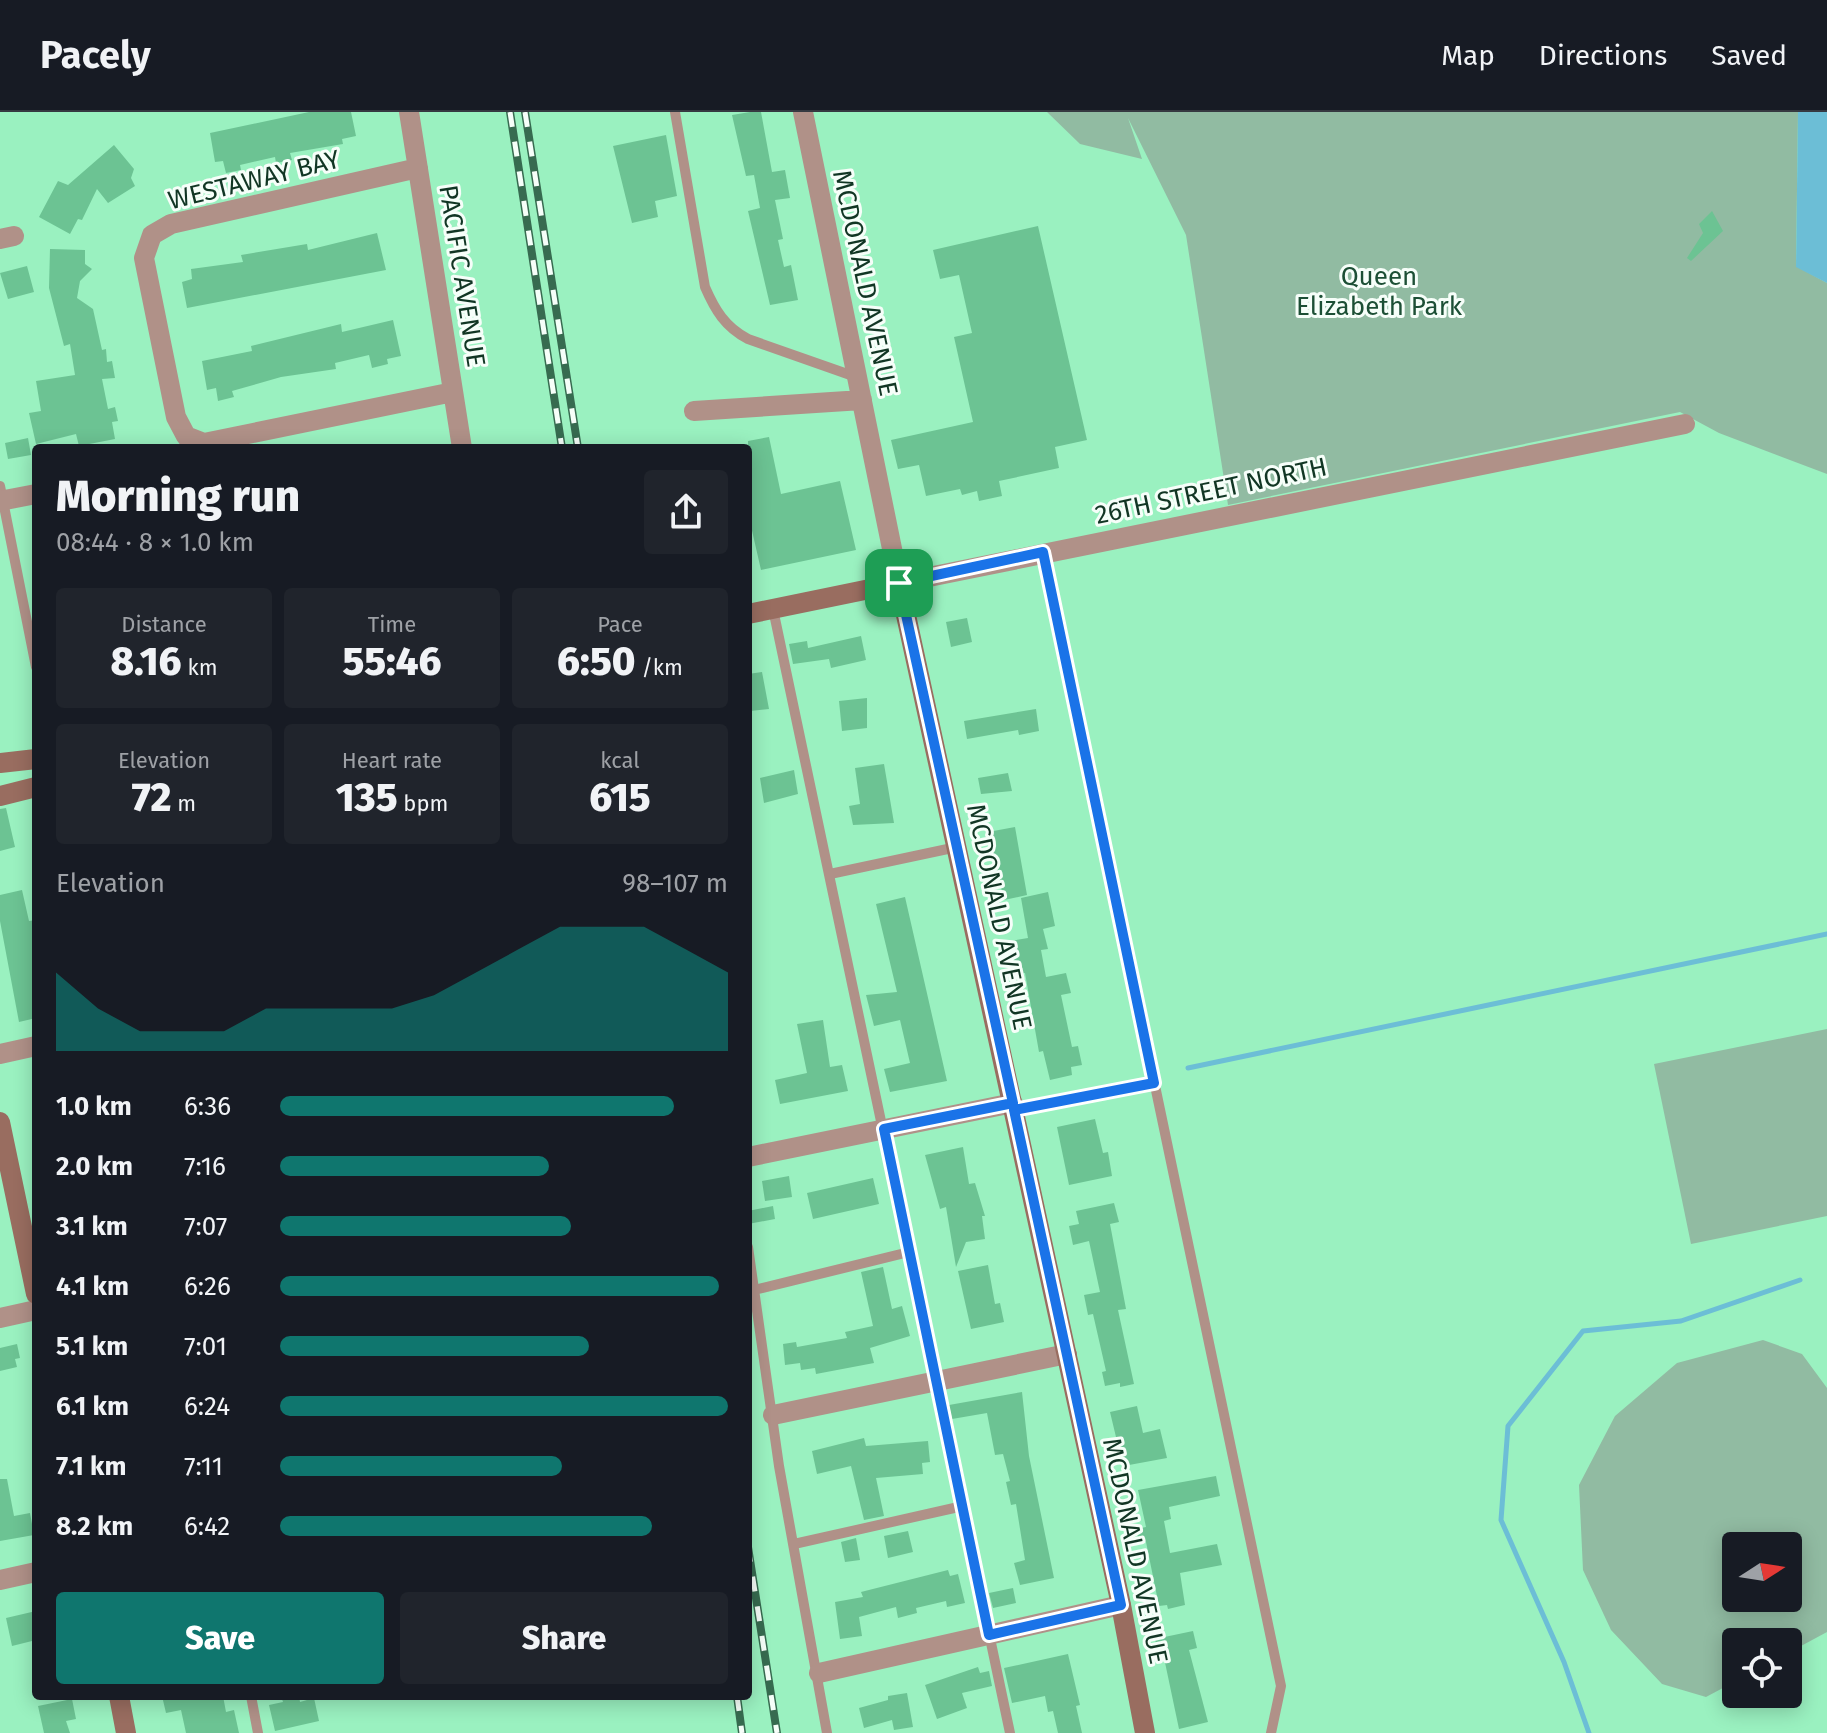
<!DOCTYPE html>
<meta charset="utf-8">
<style>
body{margin:0;font-family:"Fira Sans",sans-serif;background:#20242c;color:#f1f3f6;height:100vh;display:flex;flex-direction:column;font-size:30px;white-space:nowrap}
*{box-sizing:border-box;margin:0}
p{font-size:26px;color:#9ea1a6}
.icon{flex:none;width:44px;height:44px;fill:none;stroke:currentColor;stroke-width:2;stroke-linecap:round;stroke-linejoin:round}
.map{position:relative;flex:1;overflow:hidden}
.side{position:absolute;left:32px;top:332px;width:720px;height:1256px;display:flex;flex-direction:column;background:#171b24;border-radius:8px;box-shadow:0 4px 20px #0003}
.side>*{flex:none}
.needle{width:52px;rotate:78deg}
.fabs{position:absolute;left:1722px;top:1420px;display:grid;gap:16px}
.fabs a{display:grid;place-items:center;width:80px;height:80px;border-radius:8px;background:#171b24;box-shadow:0 4px 20px #0003;font-size:40px}
.pin{position:absolute;display:grid;place-items:center;width:68px;height:68px;color:#fff;margin:-34px;border-radius:16px;box-shadow:0 4px 12px #0006}
.round{display:grid;place-items:center;flex:none;width:84px;height:84px;border-radius:8px;background:#20242c}
.summary{display:flex;align-items:center;justify-content:space-between;height:136px;padding:0 24px}
h1{font-size:44px;font-weight:800;line-height:60px}
.metrics{display:grid;grid-template-columns:repeat(3,1fr);gap:12px;height:136px;padding:8px 24px}
.metrics div{display:grid;align-content:center;border-radius:8px;background:#20242c;text-align:center}
.metrics b{font-size:40px;font-weight:800}
.metrics small{font-size:22px;font-weight:400}
.metrics p{font-size:22px}
.chart{height:224px;padding:16px 24px}
.chart p{display:flex;justify-content:space-between}
.chart svg{width:100%;height:144px;margin-top:8px;fill:#0f766e;opacity:.7}
.action{display:flex;gap:16px;margin-top:auto;padding:16px 24px}
.action a{flex:1;height:92px;border-radius:8px;background:#0f766e;color:#fff;font-size:32px;font-weight:800;line-height:92px;text-align:center}
.action a+a{background:#20242c;color:#f1f3f6}
ul{padding:0 24px;list-style:none;font-size:26px}
li{display:grid;grid-template-columns:128px 96px 1fr;align-items:center;height:60px}
li i{height:20px;border-radius:10px;background:#0f766e}
header{display:flex;align-items:center;gap:48px;box-sizing:border-box;height:112px;padding:0 40px;background:#171b24;border-bottom:2px solid #363941}
header strong{font-size:38px}
nav{display:flex;gap:44px;margin-inline-start:auto;font-size:28px}
.map>svg:first-child{display:block}
.green{fill:#91bba2;fill-rule:evenodd}
.water{fill:#6cbed6}
.lines{fill:none;stroke-linecap:round;stroke-linejoin:round}
.stream{stroke:#6cbed6;stroke-width:5}
.building{fill:#6cc393}
.lane{stroke:#b09188;stroke-width:10}
.street{stroke:#b09188;stroke-width:20}
.secondary{stroke:#996d60;stroke-width:20}
.rail-casing{stroke:#376b50;stroke-width:8}
.rail{stroke:#f6fef9;stroke-width:5;stroke-dasharray:15;stroke-linecap:butt}
.route-casing{stroke:#fff;stroke-width:16}
.route{stroke:#1a73e8;stroke-width:10}
.labels{text-anchor:middle;dominant-baseline:central;stroke-width:6;stroke-linejoin:round;paint-order:stroke}
.street-label{font-size:26px;fill:#113624;stroke:#f6fef9}
.park-label{font-size:26px;fill:#1c4f35;stroke:#f6fef9}
</style>
<header>
<strong>Pacely</strong>
<nav><a>Map</a><a>Directions</a><a>Saved</a></nav>
</header>
<div class="map">
<svg width="1827" height="1621" viewBox="0 0 1827 1621">
<rect width="100%" height="100%" fill="#9af1c0"/>
<!-- green -->
<path class="green" d="M1047 0H1798L1796 154 1827 171V362L1719 321 1680 300 1228 393 1186 123 1128 6 1142 47 1080 32Z
M1827 917V1104L1691 1132 1654 952Z
M1763 1228 1802 1242 1827 1276V1520L1788 1541V1530H1736V1569L1706 1585 1662 1572 1611 1518 1583 1458 1579 1373 1615 1304 1677 1251ZM1736 1434H1788V1486H1736Z"/>
<!-- water -->
<path class="water" d="M1798 0H1827V171L1796 155Z"/>
<g class="lines">
<!-- stream -->
<path class="stream" d="M1188 956 1827 822
M1589 1621 1564 1550 1501 1408 1508 1314 1583 1219 1681 1209 1800 1168"/>
</g>
<!-- building -->
<path class="building" d="M309 0H351L356 24 342 27 343 32 290 41 292 48 276 51 275 45 240 53 241 58 226 61 223 49 215 50 210 21Z
M750 0H761L772 60 785 58 790 86 775 88 783 127 778 128 784 155 791 153 798 188 770 193 748 99 760 96 754 63 746 64 732 3Z
M666 23 677 84 655 89 658 105 632 111 613 34Z
M114 33 134 57 131 66 135 74 108 91 97 77 82 108 78 107 70 122 39 105 58 69 68 73Z
M1712 99 1723 119 1691 149 1687 146 1703 121 1699 112Z
M1038 114 1087 328 1055 335 1059 356 999 369 1002 384 979 389 977 379 962 383 960 377 926 384 919 353 898 357 891 328 973 310 954 225 972 221 959 163 940 167 933 138Z
M377 121 386 158 187 196 182 170 192 167 191 157 243 150 241 143 307 132 308 138Z
M50 137 85 138V152L92 157 80 169 77 186 93 197 102 238 106 237 107 250 112 249 115 266 102 267 108 297 115 295 118 309 112 310 115 327 79 334 76 322 36 332 29 301 41 299 36 269 75 263 70 232 64 234 49 176Z
M27 154 34 180 8 187 0 161Z
M393 208 401 244 387 247 388 252 372 256 369 243 335 251 336 257 281 265 232 279 234 285 218 289 216 276 207 278 202 249 252 239 251 234 341 212 342 220Z
M769 325 781 382 840 369 856 438 761 458 748 401V329Z
M28 326 31 343 8 347 5 331Z
M967 506 972 530 951 535 946 510Z
M861 524 866 548 831 556 829 547 793 552 789 532 807 529 808 536Z
M762 560 769 597 750 599 748 562Z
M867 586V616L842 619 839 589Z
M1036 597 1039 619 1019 623 1018 618 967 627 964 609Z
M884 652 894 711 853 713 849 694 860 692 855 656Z
M794 658 798 682 764 691 760 666Z
M1008 661 1012 679 981 682 978 666Z
M6 696 15 735 0 739V697Z
M1015 715 1027 783 1004 788 988 720Z
M22 778 29 809 36 808V906L19 910 0 809V783Z
M1048 780 1055 814 1043 817 1048 837 1041 838 1046 865 1066 861 1071 881 1061 883 1072 935 1078 934 1082 953 1071 955 1072 963 1050 968 1043 939 1039 940 1025 861 1016 862 1011 829 1028 826 1021 786Z
M905 785 947 969 890 980 884 957 910 951 900 908 874 914 866 883 897 880 876 792Z
M823 908 830 955 842 953 848 979 780 992 775 968 807 961 797 912Z
M1095 1007 1103 1041 1108 1040 1112 1064 1069 1073 1057 1015Z
M963 1035 969 1072 975 1071 985 1104H982L985 1127 966 1130 956 1155 946 1095 940 1097 925 1043Z
M789 1064 792 1085 765 1089 762 1069Z
M873 1066 879 1092 813 1107 807 1081Z
M1114 1091 1119 1110 1110 1112 1126 1197 1118 1198 1134 1272 1120 1275V1271L1105 1274 1102 1260 1106 1259 1093 1202 1088 1203 1084 1183 1100 1180 1089 1129 1073 1133 1069 1114 1079 1112 1076 1099Z
M773 1094 775 1107 748 1112V1099Z
M988 1153 995 1192 1000 1191 1004 1210 971 1217 958 1159Z
M883 1155 892 1197 902 1194 910 1224 870 1236 874 1251 816 1262 815 1256 801 1258 800 1251 785 1253 783 1232 796 1230 797 1235 847 1226 845 1220 873 1214 861 1160Z
M17 1232 20 1246 15 1247 17 1255 0 1259V1236Z
M1022 1280 1029 1344 1054 1466 1020 1473 1014 1451 1025 1448 1016 1392 1011 1393 1006 1370 1010 1369 1003 1342 995 1343 987 1301 952 1307 949 1293Z
M1137 1294 1143 1321 1160 1317 1167 1346 1129 1353 1128 1348 1122 1350 1110 1300Z
M864 1326 866 1334 928 1329 930 1350 922 1351 923 1362 876 1366 884 1404 864 1408 851 1354 817 1362 812 1339Z
M1216 1364 1220 1384 1169 1395 1171 1407 1164 1409 1170 1441 1217 1432 1222 1453 1180 1461 1185 1493 1168 1497 1167 1493 1159 1494 1146 1430 1139 1431 1136 1417 1146 1415 1138 1378Z
M0 1367H7L14 1404 30 1401 34 1423 0 1429Z
M908 1419 913 1440 888 1446 884 1424Z
M856 1426 860 1448 845 1450 841 1430Z
M948 1458 950 1464 958 1462 965 1491 947 1495 946 1489 916 1496 917 1501 898 1506 896 1495 859 1505 862 1524 840 1527 835 1490 863 1485 861 1480Z
M1013 1476 1016 1491 993 1496 989 1481Z
M36 1499V1528L12 1534 6 1506Z
M1193 1519 1197 1536 1189 1538 1208 1610 1179 1617 1163 1541 1158 1542 1155 1527Z
M1068 1542 1080 1593 1076 1594 1082 1621H1058L1053 1599 1048 1600 1045 1584 1012 1591 1004 1556Z
M978 1555 980 1561 989 1559 992 1574 962 1581 967 1596 937 1607 925 1573Z
M907 1581 913 1615 894 1618 892 1608 864 1616 859 1596 888 1588V1584Z
M162 1584H223L226 1600 234 1598 239 1621H186L181 1598 166 1601Z
M281 1584H299L300 1590 314 1586 319 1609 275 1619 269 1593 283 1590Z
M72 1587 76 1607 66 1609 70 1621H44L38 1594Z"/>
<g class="lines">
<!-- lane -->
<path class="lane" d="M675 0 705 175C715 198 725 215 748 227L856 265
M0 374 36 555
M1043 440 1281 1574 1271 1621
M773 497 1010 1621
M830 762 957 735
M1014 998 1154 971
M748 1135 779 1354 827 1621
M754 1178 909 1140
M794 1432 963 1394
M251 1584 258 1621"/>
<!-- street -->
<path class="street" d="M409 0 462 336
M803 0 899 471 1685 312
M418 56 171 112 152 123 144 146 176 305 186 324 204 331 453 280
M0 127 14 124
M694 299 862 288
M0 389 36 382
M0 942 36 934
M748 1045 1013 991
M0 1206 36 1198
M773 1303 1067 1242
M0 1468 36 1460
M819 1561 1121 1493"/>
<!-- secondary -->
<path class="secondary" d="M748 502 899 471 1121 1493 1145 1621
M0 651 36 647
M0 684 36 675
M0 1010 36 1182
M119 1584 126 1621"/>
<!-- rail casing -->
<g class="rail-casing">
<path id="rail" d="M510 0 562 336
M525 0 578 336
M748 1435 777 1621
M737 1584 742 1621"/>
</g>
<!-- rail -->
<use href="#rail" class="rail"/>
</g>
<g class="lines">
<!-- route casing -->
<g class="route-casing">
<path id="route" d="M1043 440 1154 971 1014 998 1121 1493 989 1523 884 1017 1013 991 899 471Z"/>
</g>
<!-- route -->
<use href="#route" class="route"/>
</g>
<g class="labels">
<!-- street labels -->
<g class="street-label">
<text transform="translate(254 68) rotate(-14)">WESTAWAY BAY</text>
<text transform="translate(462 164) rotate(81)">PACIFIC AVENUE</text>
<text transform="translate(865 171) rotate(78)">MCDONALD AVENUE</text>
<text transform="translate(1211 379) rotate(-12)">26TH STREET NORTH</text>
<text transform="translate(999 805) rotate(78)">MCDONALD AVENUE</text>
<text transform="translate(1135 1439) rotate(78)">MCDONALD AVENUE</text>
</g>
<!-- park labels -->
<g class="park-label">
<text x="1379" y="164">Queen<tspan x="1379" dy="30">Elizabeth Park</tspan></text>
</g>
</g>
</svg>
<div class="fabs">
<a><svg class="needle" viewBox="-14 -14 28 28"><path d="M0-13l5 13h-10z" fill="#e53935"/><path d="M0 13l5-13h-10z" fill="#9ea1a6"/></svg></a>
<a><svg class="icon" aria-label="locate" viewBox="0 0 24 24"><circle cx="12" cy="12" r="6"/><path d="M12 2v4M12 18v4M2 12h4M18 12h4"/></svg></a>
</div>
<div class="pin" style="left:899px;top:471px;background:#1e9e55"><svg class="icon" aria-label="arrive" viewBox="0 0 24 24"><path d="M6 21V4h12l-3 4 3 4H6"/></svg></div>
<section class="side">
<div class="summary"><div><h1>Morning run</h1><p>08:44 · 8 × 1.0 km</p></div><a class="round"><svg class="icon" aria-label="share" viewBox="0 0 24 24"><path d="M12 15V3M7 8l5-5 5 5M5 13v7h14v-7"/></svg></a></div>
<div class="metrics">
<div><p>Distance</p><b>8.16<small> km</small></b></div>
<div><p>Time</p><b>55:46</b></div>
<div><p>Pace</p><b>6:50<small> /km</small></b></div>
</div>
<div class="metrics">
<div><p>Elevation</p><b>72<small> m</small></b></div>
<div><p>Heart rate</p><b>135<small> bpm</small></b></div>
<div><p>kcal</p><b>615</b></div>
</div>
<div class="chart"><p><span>Elevation</span>98–107 m</p>
<svg viewBox="0 0 160 44" preserveAspectRatio="none"><path d="M0 44V20L10 31L20 38L30 38L40 38L50 31L60 31L70 31L80 31L90 27L100 20L110 13L120 6L130 6L140 6L150 13L160 20V44z"/></svg>
</div>
<ul>
<li><b>1.0 km</b>6:36<i style="width:88%"></i></li>
<li><b>2.0 km</b>7:16<i style="width:60%"></i></li>
<li><b>3.1 km</b>7:07<i style="width:65%"></i></li>
<li><b>4.1 km</b>6:26<i style="width:98%"></i></li>
<li><b>5.1 km</b>7:01<i style="width:69%"></i></li>
<li><b>6.1 km</b>6:24<i style="width:100%"></i></li>
<li><b>7.1 km</b>7:11<i style="width:63%"></i></li>
<li><b>8.2 km</b>6:42<i style="width:83%"></i></li>
</ul>
<div class="action"><a>Save</a><a>Share</a></div>
</section>
</div>
